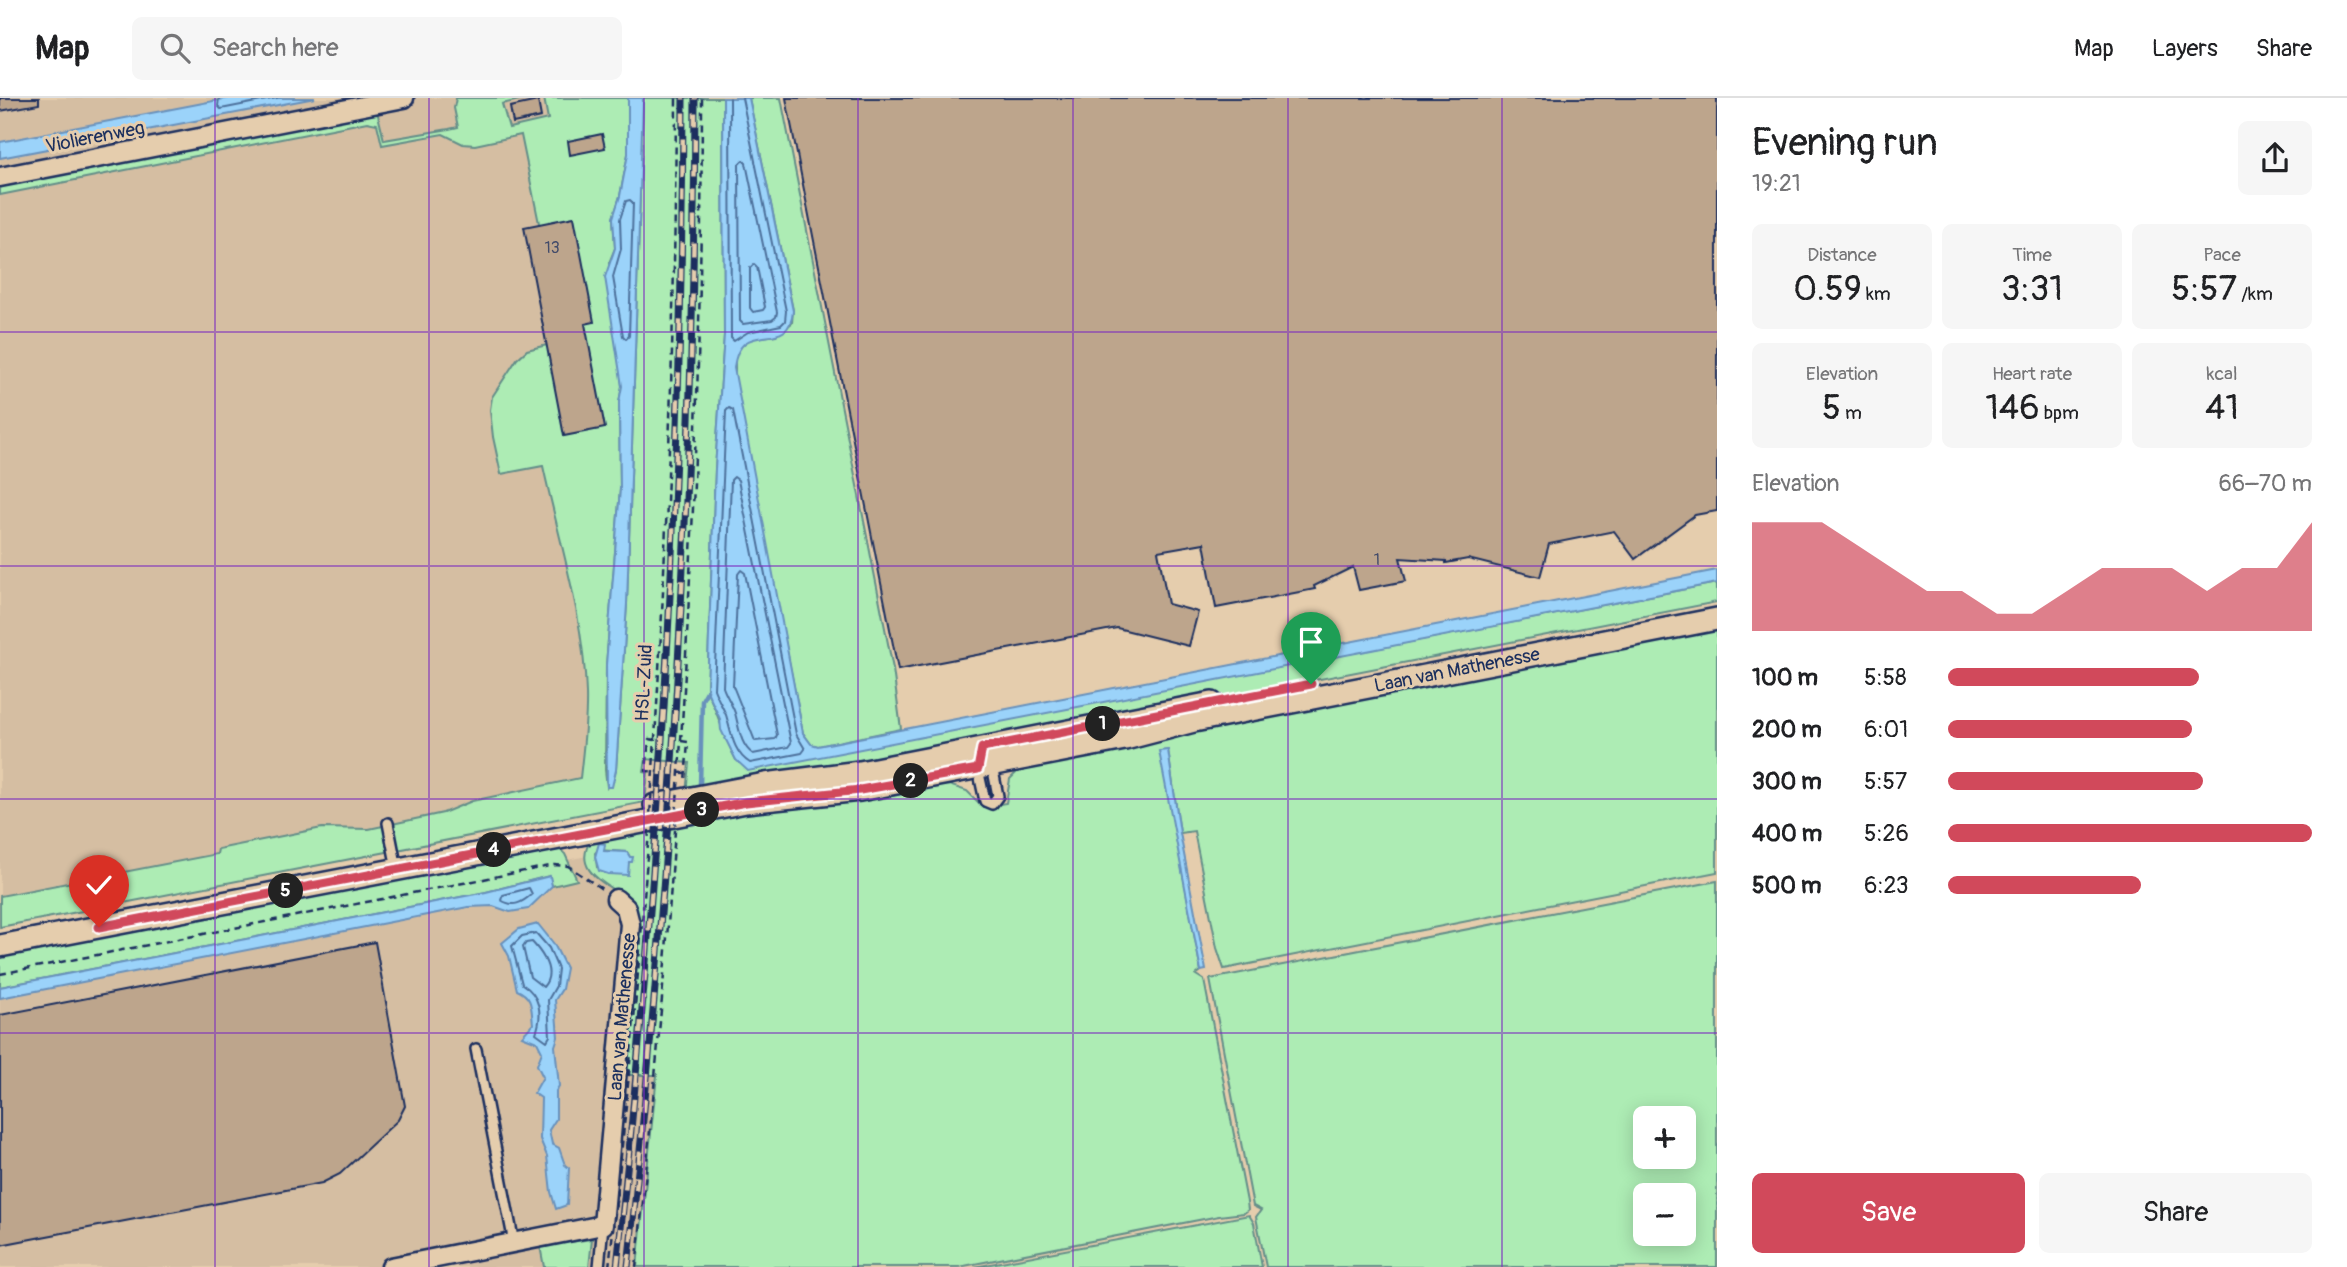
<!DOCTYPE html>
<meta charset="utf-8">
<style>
body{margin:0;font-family:Pangolin,sans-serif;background:#f6f6f6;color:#202124;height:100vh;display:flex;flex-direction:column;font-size:26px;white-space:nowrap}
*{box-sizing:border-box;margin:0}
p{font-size:23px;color:#757577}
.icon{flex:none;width:38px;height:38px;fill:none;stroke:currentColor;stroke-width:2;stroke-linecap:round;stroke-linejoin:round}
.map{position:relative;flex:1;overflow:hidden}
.sheet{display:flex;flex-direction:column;background:#fff;width:630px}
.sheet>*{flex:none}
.fabs{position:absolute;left:1633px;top:1008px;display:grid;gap:14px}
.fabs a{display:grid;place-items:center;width:63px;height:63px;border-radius:10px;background:#fff;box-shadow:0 4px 18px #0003;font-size:35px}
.pin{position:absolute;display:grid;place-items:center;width:60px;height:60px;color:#fff;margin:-72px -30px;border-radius:50% 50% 50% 0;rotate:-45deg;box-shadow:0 0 7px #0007}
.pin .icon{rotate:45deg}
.km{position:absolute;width:35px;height:35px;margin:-18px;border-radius:50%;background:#222;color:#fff;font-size:19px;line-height:35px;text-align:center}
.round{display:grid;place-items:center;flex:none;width:74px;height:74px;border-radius:10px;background:#f6f6f6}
.overview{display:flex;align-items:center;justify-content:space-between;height:119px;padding:0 35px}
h1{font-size:38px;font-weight:600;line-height:52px}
.stats{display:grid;grid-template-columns:repeat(3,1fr);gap:10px;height:119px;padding:7px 35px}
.stats div{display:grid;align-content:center;border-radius:10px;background:#f6f6f6;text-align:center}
.stats b{font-size:35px;font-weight:600}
.stats small{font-size:19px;font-weight:400}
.stats p{font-size:19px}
.chart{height:196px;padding:14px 35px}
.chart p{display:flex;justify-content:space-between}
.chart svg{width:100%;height:126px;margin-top:7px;fill:#d1495b;opacity:.7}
.cta{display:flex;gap:14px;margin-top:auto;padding:14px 35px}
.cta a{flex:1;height:80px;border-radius:10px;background:#d1495b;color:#fff;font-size:28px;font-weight:600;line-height:80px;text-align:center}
.cta a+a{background:#f6f6f6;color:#202124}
ul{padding:0 35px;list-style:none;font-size:23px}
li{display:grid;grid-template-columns:112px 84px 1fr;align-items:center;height:52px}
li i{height:18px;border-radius:9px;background:#d1495b}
header{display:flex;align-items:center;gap:42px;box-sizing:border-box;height:98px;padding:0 35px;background:#fff;border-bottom:2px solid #e0e0e0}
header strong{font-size:33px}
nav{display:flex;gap:38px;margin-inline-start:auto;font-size:24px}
.search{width:490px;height:63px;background:#f6f6f6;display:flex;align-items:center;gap:18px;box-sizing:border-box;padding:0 24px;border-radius:10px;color:#757577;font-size:26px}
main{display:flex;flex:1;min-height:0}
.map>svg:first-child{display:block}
.built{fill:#d5bea2}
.green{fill:#adecb4;stroke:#648e89;stroke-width:2;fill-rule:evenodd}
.water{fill:#9bd3fa;stroke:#6891bc;stroke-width:2}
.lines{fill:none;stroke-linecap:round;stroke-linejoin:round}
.shore{stroke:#4e719c;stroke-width:2}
.stream{stroke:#6891bc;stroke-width:4.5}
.building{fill:#bda58c;stroke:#1b2f5e;stroke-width:2}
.service-casing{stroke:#1b2f5e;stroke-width:14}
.minor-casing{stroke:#1b2f5e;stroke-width:23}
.tertiary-casing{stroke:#1b2f5e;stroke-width:26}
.path{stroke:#1b2f5e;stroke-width:2.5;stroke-dasharray:7 5;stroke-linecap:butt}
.service{stroke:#e5cdad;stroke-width:9}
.minor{stroke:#e5cdad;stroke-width:18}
.tertiary{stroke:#e5cdad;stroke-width:21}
.rail-casing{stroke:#1b2f5e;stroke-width:7}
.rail{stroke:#e5cdad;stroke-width:4.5;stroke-dasharray:13;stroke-linecap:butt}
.path-bridge{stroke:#1b2f5e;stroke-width:2.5;stroke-dasharray:7 5;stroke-linecap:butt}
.route-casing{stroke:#fff;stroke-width:14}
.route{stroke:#d1495b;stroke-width:9}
.grid{fill:none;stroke:#7b2cbf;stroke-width:2;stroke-opacity:0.55}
.labels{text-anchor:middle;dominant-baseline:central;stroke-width:6;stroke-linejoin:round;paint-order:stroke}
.number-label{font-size:16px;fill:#444c6a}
.street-label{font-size:19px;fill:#1b2f5e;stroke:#e5cdad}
</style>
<header>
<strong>Map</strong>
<div class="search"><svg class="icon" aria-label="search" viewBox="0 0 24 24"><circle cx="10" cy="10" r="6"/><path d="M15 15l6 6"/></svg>Search here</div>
<nav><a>Map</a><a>Layers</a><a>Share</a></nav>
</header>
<main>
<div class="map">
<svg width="1717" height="1169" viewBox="0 0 1717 1169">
<rect width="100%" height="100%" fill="#e5cdad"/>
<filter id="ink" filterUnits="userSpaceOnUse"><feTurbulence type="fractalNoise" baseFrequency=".0143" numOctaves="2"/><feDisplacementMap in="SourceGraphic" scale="14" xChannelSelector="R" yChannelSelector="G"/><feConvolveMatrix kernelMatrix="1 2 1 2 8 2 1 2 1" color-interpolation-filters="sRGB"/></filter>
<g filter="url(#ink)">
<!-- built -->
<path class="built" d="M0 0H619L590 695 0 814Z
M720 733 676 1169H0V869Z"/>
<!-- green -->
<path class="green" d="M456 0H528L502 6 509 30 548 21 544 0H628V56L620 98 613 120 615 150 609 165 622 288 619 304 620 391 606 567 605 672 607 689 616 672 627 506 643 0H723L724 237 715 371 707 593C718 616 724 639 736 662L911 640 1717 485V504L871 668 686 696 689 665 646 661 644 674 648 675 645 704 0 829V798L217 756 218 751 322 730 369 731 443 715 472 703 580 680C583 652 587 623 586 595 584 519 559 442 543 368L501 376 493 339 490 312 492 299 517 261 527 252 563 243 521 37 475 47 463 46 443 36 382 47 377 26 367 24 0 97V85L373 13 378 17 384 42 449 31 458 29 454 10Z
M749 0H781L893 571 901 631 818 648 811 646 803 635 735 285V258L740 249 749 241 776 237 792 225 793 212Z
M1717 528V774L1224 871 1217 850 1194 733 1180 735 1168 652 1160 653 1201 873 1196 877 1204 882 1247 1104 1248 1112 1244 1115 1219 1118 959 1169H637L657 977H623L624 799C603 784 571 771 592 740L773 703 825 707 891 698 938 688 949 687 967 693 983 709 1006 705 1010 681 1022 669ZM598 752 627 754 630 759H632L629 764 597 769 595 755Z
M557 749 565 756 577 782 552 788 549 778 486 794 0 889V853Z
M1717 783V1169H1266L1256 1119 1261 1112 1253 1108 1210 881ZM1645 1020H1684V1059H1645ZM1645 1097H1684V1136H1645Z
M1249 1117 1254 1125 1262 1169H975Z
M592 1141 589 1169H544L540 1148Z"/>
<!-- water -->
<path class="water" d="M229 0H315L0 60V44Z
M628 0H643L627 506 616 672 612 689H607L606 567 620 391 619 304 622 288 605 179 615 150 613 120 620 98 628 56Z
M723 0H749L793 213C789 260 740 216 734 270L803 635 811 646 818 648 1717 472V485L748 673 736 662 721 632 720 621 707 593 715 371 724 237Z
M1168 652 1180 735 1206 872 1201 873 1159 653Z
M599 745 605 746 604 753 627 754 630 759H633L632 764H629L628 777 608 776 599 773 595 759Z
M550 778 552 788 528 811 510 814 493 808 468 809 0 900V889L486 794Z
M538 826 554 846 566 870 562 891 555 902 558 939 555 948 559 988 556 993V1021L549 1032 552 1046 559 1050 565 1067 569 1070 567 1107 556 1111 551 1094 547 1058 540 1041 541 1000 534 995 543 979 537 967 542 954 537 944 522 938 533 926C531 909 533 899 517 892L509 858 502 845 519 831Z"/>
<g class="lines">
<!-- shore -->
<path class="shore" d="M219 0 218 8 221 11 277 0
M730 0 731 240 734 243 748 234 781 227 785 223 786 213 742 0
M743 62 746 65 777 214 776 219 772 222 743 226 740 223 739 66Z
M630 102 633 105 629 238 626 241 623 238 613 179 621 151 620 121 626 103Z
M754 166 757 169 765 209 763 212 753 214 750 210V170Z
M729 310 733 312 796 636 805 651 802 655 750 665C733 655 731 633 726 617 722 608 717 599 714 591L726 313Z
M734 379 738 382 791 645 788 649 753 656C740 647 739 629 735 615 732 606 726 598 723 589L731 382Z
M741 472 745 475 777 637 775 641 755 643 733 588 738 476Z
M529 790 532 796C522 805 513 810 501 802L503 797Z
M536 835 549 850 558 871 556 888 548 902 550 938 547 943 536 935C543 916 540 897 522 886L512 848 522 838Z
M532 844C543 856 556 875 543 889L530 879 523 849 526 845Z"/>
<!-- stream -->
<path class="stream" d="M700 688 702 602 707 593"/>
</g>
<!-- building -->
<path class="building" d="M0 0H39V6L0 13Z
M786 0H1717V413L1695 417 1635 461 1614 433 1549 446 1540 479 1468 461 1446 465V463L1400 460 1406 483 1359 492 1353 469 1314 488 1315 491 1216 510 1204 445 1158 453 1168 506 1198 514 1189 548 1117 530 898 572Z
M538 3 541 19 513 25 510 9Z
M602 36 605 50 570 57 568 43Z
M574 119 594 224 585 226 605 330 564 338 524 129Z
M375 844 405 1008 398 1022 340 1076 322 1085 0 1147V917Z"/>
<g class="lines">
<!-- service casing -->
<g class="service-casing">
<path id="service" d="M982 650 992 667 998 698 992 706 985 703 978 671Z
M388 725 397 771
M476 951 514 1145
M599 1169 603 1127"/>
</g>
<!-- minor casing -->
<g class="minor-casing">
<path id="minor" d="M0 79 404 0
M391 1169 603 1127 630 826 626 810 616 801"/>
</g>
<!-- tertiary casing -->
<g class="tertiary-casing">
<path id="tertiary" d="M655 707 765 686 860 674 1212 605
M0 848 746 704 860 692 1125 641 1194 623 1717 521"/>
</g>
<!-- path -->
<path class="path" d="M655 642 649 641 646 673 686 675
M681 643 688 644 685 683
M0 876 555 767 568 768 605 793"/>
<!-- service -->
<use href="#service" class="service"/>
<!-- minor -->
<use href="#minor" class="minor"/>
<!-- tertiary -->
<use href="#tertiary" class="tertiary"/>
<!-- rail casing -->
<g class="rail-casing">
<path id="rail" d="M617 1169C659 781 682 391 683 0
M628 1169C670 781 694 391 695 0"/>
</g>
<!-- rail -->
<use href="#rail" class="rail"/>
<!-- path-bridge -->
<path class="path-bridge" d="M609 1169C653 781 674 390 676 0
M636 1169C678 781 701 391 702 0"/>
</g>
</g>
<g class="lines" filter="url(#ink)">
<!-- route casing -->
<g class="route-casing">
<path id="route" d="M99 829 746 704 860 692 978 671 982 650 1311 586"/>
</g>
<!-- route -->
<use href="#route" class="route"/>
</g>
<!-- grid -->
<path class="grid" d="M215 0V1169M429 0V1169M644 0V1169M858 0V1169M1073 0V1169M1288 0V1169M1502 0V1169M0 234H1717M0 468H1717M0 701H1717M0 935H1717"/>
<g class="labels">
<!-- number labels -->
<g class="number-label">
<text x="552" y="150">13</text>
<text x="1377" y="462">1</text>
</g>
<!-- street labels -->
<g class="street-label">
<text transform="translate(95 39) rotate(-11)">Violierenweg</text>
<text transform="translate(1457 572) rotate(-11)">Laan van Mathenesse</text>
<text transform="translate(644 585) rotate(-87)">HSL-Zuid</text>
<text transform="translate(622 919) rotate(-85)">Laan van Mathenesse</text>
</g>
</g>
</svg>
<div class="fabs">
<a>+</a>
<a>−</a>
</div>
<div class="pin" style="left:1311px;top:586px;background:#1e9e55"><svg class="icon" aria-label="arrive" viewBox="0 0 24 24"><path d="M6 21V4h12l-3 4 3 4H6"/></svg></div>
<div class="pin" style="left:99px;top:829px;background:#d93025"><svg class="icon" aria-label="check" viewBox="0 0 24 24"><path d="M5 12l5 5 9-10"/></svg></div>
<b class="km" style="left:1103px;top:626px">1</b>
<b class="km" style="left:911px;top:683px">2</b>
<b class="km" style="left:702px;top:712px">3</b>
<b class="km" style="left:494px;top:752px">4</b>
<b class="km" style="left:286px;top:793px">5</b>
</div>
<section class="sheet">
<div class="overview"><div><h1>Evening run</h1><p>19:21</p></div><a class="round"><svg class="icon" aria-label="share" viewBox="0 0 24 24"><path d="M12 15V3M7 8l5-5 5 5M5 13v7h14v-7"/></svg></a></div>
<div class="stats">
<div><p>Distance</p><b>0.59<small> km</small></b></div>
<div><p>Time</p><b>3:31</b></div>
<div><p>Pace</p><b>5:57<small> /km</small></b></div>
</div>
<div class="stats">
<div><p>Elevation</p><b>5<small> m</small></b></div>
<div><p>Heart rate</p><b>146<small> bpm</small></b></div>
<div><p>kcal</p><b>41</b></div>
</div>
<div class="chart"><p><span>Elevation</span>66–70 m</p>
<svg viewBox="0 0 160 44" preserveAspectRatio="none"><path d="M0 44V6L10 6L20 6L30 14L40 22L50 30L60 30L70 38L80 38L90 30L100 22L110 22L120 22L130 30L140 22L150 22L160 6V44z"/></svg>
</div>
<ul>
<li><b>100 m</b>5:58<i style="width:69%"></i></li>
<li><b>200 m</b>6:01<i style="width:67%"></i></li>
<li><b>300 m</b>5:57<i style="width:70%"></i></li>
<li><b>400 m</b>5:26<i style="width:100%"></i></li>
<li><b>500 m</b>6:23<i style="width:53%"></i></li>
</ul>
<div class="cta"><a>Save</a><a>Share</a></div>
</section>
</main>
